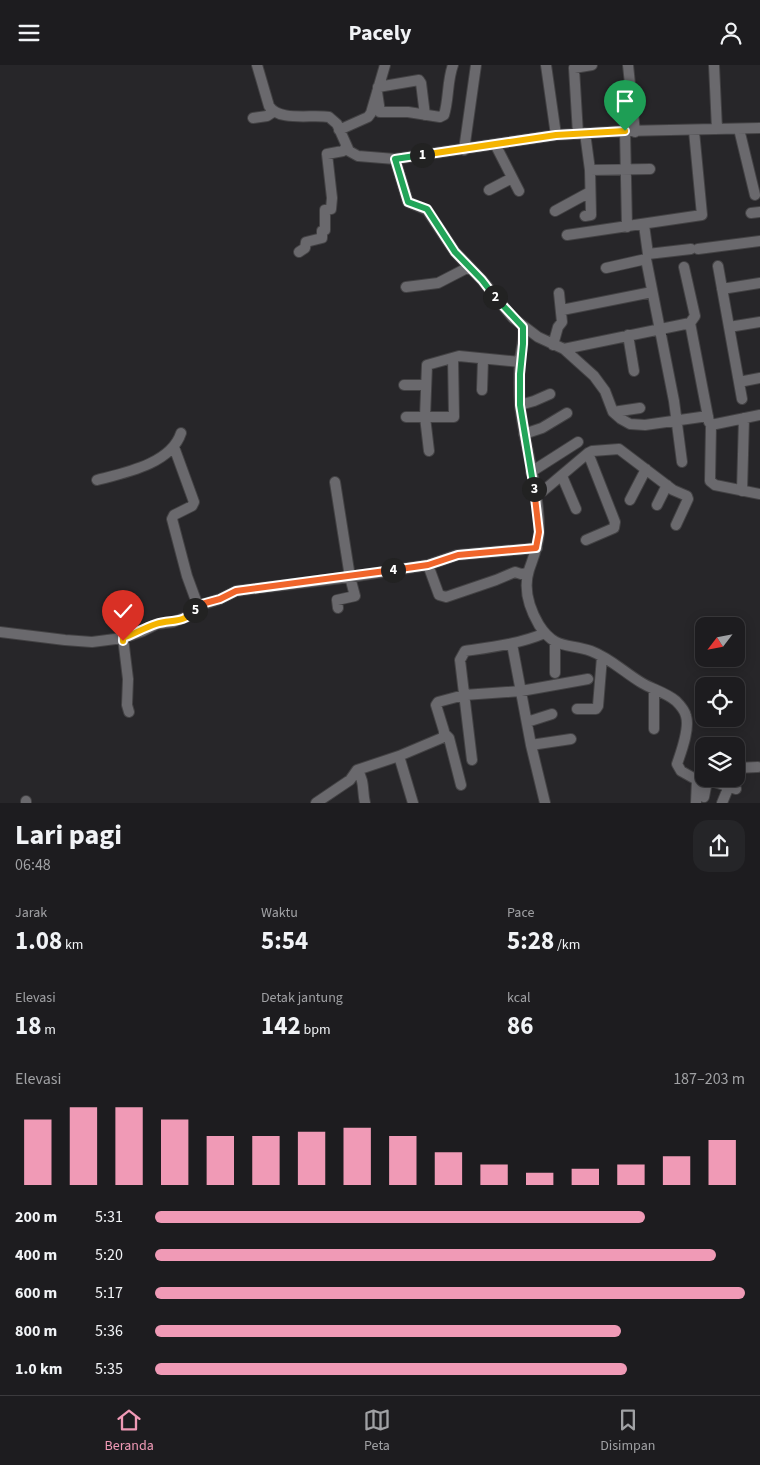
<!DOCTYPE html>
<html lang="id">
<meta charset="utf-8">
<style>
body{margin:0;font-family:"Source Sans 3",sans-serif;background:#252528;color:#f1f3f6;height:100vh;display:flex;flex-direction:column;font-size:19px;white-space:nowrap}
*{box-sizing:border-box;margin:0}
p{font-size:16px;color:#a0a1a4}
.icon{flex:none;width:28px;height:28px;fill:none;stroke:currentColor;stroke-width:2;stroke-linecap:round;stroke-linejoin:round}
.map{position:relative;height:738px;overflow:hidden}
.details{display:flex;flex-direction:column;background:#1d1c1f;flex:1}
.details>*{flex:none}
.needle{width:32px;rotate:238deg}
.fabs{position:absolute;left:695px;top:552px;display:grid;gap:10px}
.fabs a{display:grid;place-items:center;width:50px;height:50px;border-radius:10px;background:#1d1c1f;box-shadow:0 2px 12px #0003,0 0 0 1px #3b3a3d;font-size:25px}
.pin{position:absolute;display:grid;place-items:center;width:42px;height:42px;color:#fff;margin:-51px -21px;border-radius:50% 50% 50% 0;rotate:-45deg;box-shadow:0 0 5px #0007}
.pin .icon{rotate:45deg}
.km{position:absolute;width:25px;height:25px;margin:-12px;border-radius:50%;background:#222;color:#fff;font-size:14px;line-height:25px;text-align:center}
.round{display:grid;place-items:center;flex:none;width:52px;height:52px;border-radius:15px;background:#252528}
.summary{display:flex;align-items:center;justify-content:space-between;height:85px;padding:0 15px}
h1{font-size:28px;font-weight:700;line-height:38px}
.metrics{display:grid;grid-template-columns:repeat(3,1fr);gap:8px;height:85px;padding:5px 15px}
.metrics div{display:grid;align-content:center}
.metrics b{font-size:25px;font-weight:700}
.metrics small{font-size:14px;font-weight:400}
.metrics p{font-size:14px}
.chart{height:140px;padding:10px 15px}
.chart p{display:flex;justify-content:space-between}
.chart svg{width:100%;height:90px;margin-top:5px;stroke:#f09ab6;stroke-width:6}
ul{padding:0 15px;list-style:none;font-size:16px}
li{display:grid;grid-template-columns:80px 60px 1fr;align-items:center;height:38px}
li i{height:12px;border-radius:6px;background:#f09ab6}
header{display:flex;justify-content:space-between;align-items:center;height:65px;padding:0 15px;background:#1d1c1f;font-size:22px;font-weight:700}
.tabs{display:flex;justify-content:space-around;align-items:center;height:70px;border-top:1px solid #3b3a3d;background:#1d1c1f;font-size:14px;color:#a0a1a4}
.tabs a{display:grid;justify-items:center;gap:2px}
.tabs .on{color:#f09ab6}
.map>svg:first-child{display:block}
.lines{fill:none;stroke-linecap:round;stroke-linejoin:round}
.minor-casing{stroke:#434244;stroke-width:12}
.minor{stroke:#6a696d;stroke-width:10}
.split-1-casing{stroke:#fff;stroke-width:10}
.split-2-casing{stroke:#fff;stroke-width:10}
.split-3-casing{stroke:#fff;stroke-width:10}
.split-4-casing{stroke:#fff;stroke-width:10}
.split-5-casing{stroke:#fff;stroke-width:10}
.split-6-casing{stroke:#fff;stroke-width:10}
.split-1{stroke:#f5b400;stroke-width:6}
.split-2{stroke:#22a559;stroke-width:6}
.split-3{stroke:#22a559;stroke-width:6}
.split-4{stroke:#f0652b;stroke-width:6}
.split-5{stroke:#f0652b;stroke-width:6}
.split-6{stroke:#f5b400;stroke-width:6}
</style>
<header><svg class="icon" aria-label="menu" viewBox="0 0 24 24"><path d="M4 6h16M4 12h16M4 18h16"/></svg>Pacely<svg class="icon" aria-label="person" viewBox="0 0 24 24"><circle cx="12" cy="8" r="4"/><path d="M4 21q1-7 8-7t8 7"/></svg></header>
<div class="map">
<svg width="760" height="738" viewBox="0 0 760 738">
<rect width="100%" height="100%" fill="#272629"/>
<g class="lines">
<!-- minor casing -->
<g class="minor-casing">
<path id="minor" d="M257 0 269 41C279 57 312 49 329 52L337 59 349 86 358 91 395 94 556 70 625 66 760 63
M546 0 556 70
M628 0 635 67
M714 0 717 64
M378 22 419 15 421 18 425 50
M377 27 380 47H408L440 52 444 50C449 34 447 16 453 0
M253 53 267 51 273 47
M739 64 755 130
M339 65 368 52 371 48 385 0
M625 66 627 162
M578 69 574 3 592 0
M495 79 519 126
M464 85 476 0
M395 94 408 137 427 145 455 187 482 215 513 253 538 272 564 284 594 311 605 326 613 347 621 354 630 359 645 360 708 351
M590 105 650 104
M489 125 512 113
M555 146 590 127
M751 148 760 147
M585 151 591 150 590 105 585 68
M644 160 648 189 691 184
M567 170 702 150 694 66
M698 184 760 176
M299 187 305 183 306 177 322 173V166L325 165V145L331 144 332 133 327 89 343 86 346 82
M718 201 742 334
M606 203 646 194 674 336 682 397
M406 222 438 218 469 202
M722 224 760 218
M562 245 652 227
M690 258 709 357 711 360 710 416 715 420 760 429
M523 262C525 273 521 284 520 295 519 310 519 326 520 341 525 383 540 427 539 469 538 482 533 493 529 505 523 524 529 543 539 560 555 585 568 578 591 586 610 593 625 608 642 618 652 624 667 628 676 636 680 640 685 646 686 651 690 664 681 687 677 699L681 706 697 715 696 738
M729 262 760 257
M628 270 634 306
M553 280 558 262 562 257 559 228
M564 284 690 258 695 251 684 202
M739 317 760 313
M404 320H425
M482 325 483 294
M520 340 534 336 550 329
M613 347 640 343
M406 352H454L453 293
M711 360 760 350
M524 369 542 363 567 348
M174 382 194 437 192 441 174 450 172 454 187 511 198 541
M429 386 425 352 427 300 459 291 520 297
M588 388 592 386 619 384 673 425 687 431 688 434 676 460
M531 407 578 377
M562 411 576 444
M97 415C124 408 171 399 181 368
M335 417 350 512 355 531 337 535 338 543
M742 426 744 353
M535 430 543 426 588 388 615 457 614 463 586 475
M630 435 646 404
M657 440 667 420
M428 500 457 490 537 483
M0 567 65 575 92 577 123 573 143 566 157 559 173 557 189 551 198 541 220 534 236 526 350 512 428 500 439 530 446 532 496 515 515 507 521 509 528 508
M123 573 128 614 127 640 129 647
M512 579 531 680 545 738
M555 608V577
M577 644H596L598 641 602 592
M527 657 552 649
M654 664V625
M445 669 449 673 461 720
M531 680 571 674
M399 691 413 738
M472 695 460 595 465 586C493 582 519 579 545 568
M736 703 758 702
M357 705C365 716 362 726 365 738
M697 715 712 716 736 724
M704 732 707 716
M26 736V738
M316 738 350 715 357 705 399 691 444 672V666L436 640 438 637 464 630 521 626 588 614
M722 738 729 721"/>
</g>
<!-- minor -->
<use href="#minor" class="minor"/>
</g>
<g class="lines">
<!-- split-1 casing -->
<g class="split-1-casing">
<path id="split-1" d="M422 90 556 70 625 66"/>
</g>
<!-- split-2 casing -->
<g class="split-2-casing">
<path id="split-2" d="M422 90 395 94 408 137 427 144 455 187 482 215 495 232"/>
</g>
<!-- split-3 casing -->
<g class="split-3-casing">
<path id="split-3" d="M495 232 523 262V279L520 309V340L534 424"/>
</g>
<!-- split-4 casing -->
<g class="split-4-casing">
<path id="split-4" d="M393 505 428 500 458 490 536 483 539 467 534 424"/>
</g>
<!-- split-5 casing -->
<g class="split-5-casing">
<path id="split-5" d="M195 545 198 540 220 534 236 526 393 505"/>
</g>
<!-- split-6 casing -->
<g class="split-6-casing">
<path id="split-6" d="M123 576V573C134 569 144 563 156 559 171 554 183 559 195 545"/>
</g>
<!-- split-1 -->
<use href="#split-1" class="split-1"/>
<!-- split-2 -->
<use href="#split-2" class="split-2"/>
<!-- split-3 -->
<use href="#split-3" class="split-3"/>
<!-- split-4 -->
<use href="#split-4" class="split-4"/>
<!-- split-5 -->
<use href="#split-5" class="split-5"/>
<!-- split-6 -->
<use href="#split-6" class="split-6"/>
</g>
</svg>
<div class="fabs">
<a><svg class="needle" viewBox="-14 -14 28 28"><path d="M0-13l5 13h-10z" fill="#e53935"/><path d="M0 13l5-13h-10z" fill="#a0a1a4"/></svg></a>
<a><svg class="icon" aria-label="locate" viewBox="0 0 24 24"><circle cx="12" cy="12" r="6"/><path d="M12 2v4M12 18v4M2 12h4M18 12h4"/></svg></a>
<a><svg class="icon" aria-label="layers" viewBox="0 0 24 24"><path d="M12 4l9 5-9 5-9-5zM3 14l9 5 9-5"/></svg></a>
</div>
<div class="pin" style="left:625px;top:66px;background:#1e9e55"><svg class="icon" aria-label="arrive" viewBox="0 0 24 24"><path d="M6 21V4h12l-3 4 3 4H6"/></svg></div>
<div class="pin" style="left:123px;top:576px;background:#d93025"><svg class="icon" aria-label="check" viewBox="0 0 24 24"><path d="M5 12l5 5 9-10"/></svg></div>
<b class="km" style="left:422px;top:90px">1</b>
<b class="km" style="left:495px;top:232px">2</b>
<b class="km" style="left:534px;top:424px">3</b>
<b class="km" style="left:393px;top:505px">4</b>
<b class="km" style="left:195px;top:545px">5</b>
</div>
<section class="details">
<div class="summary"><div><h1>Lari pagi</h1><p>06:48</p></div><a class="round"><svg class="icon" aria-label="share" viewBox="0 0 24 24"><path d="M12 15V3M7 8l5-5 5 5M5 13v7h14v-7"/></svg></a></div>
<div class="metrics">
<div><p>Jarak</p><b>1.08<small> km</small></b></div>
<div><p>Waktu</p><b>5:54</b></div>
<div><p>Pace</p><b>5:28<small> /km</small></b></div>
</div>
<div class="metrics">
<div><p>Elevasi</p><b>18<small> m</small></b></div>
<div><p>Detak jantung</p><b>142<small> bpm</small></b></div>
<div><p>kcal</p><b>86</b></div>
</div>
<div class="chart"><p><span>Elevasi</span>187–203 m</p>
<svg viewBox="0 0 160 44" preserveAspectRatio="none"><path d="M5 44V12M15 44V6M25 44V6M35 44V12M45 44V20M55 44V20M65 44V18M75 44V16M85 44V20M95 44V28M105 44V34M115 44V38M125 44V36M135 44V34M145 44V30M155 44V22"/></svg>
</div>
<ul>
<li><b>200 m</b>5:31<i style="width:83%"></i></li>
<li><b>400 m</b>5:20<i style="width:95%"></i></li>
<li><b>600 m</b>5:17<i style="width:100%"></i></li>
<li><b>800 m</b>5:36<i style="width:79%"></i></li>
<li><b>1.0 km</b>5:35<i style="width:80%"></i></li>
</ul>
</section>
<nav class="tabs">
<a class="on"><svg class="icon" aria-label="home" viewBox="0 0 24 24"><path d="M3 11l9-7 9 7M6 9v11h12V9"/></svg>Beranda</a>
<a><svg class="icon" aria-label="map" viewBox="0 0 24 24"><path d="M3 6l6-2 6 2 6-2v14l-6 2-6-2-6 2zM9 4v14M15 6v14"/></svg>Peta</a>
<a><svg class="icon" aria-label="saved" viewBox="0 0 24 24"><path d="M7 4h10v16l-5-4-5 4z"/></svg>Disimpan</a>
</nav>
